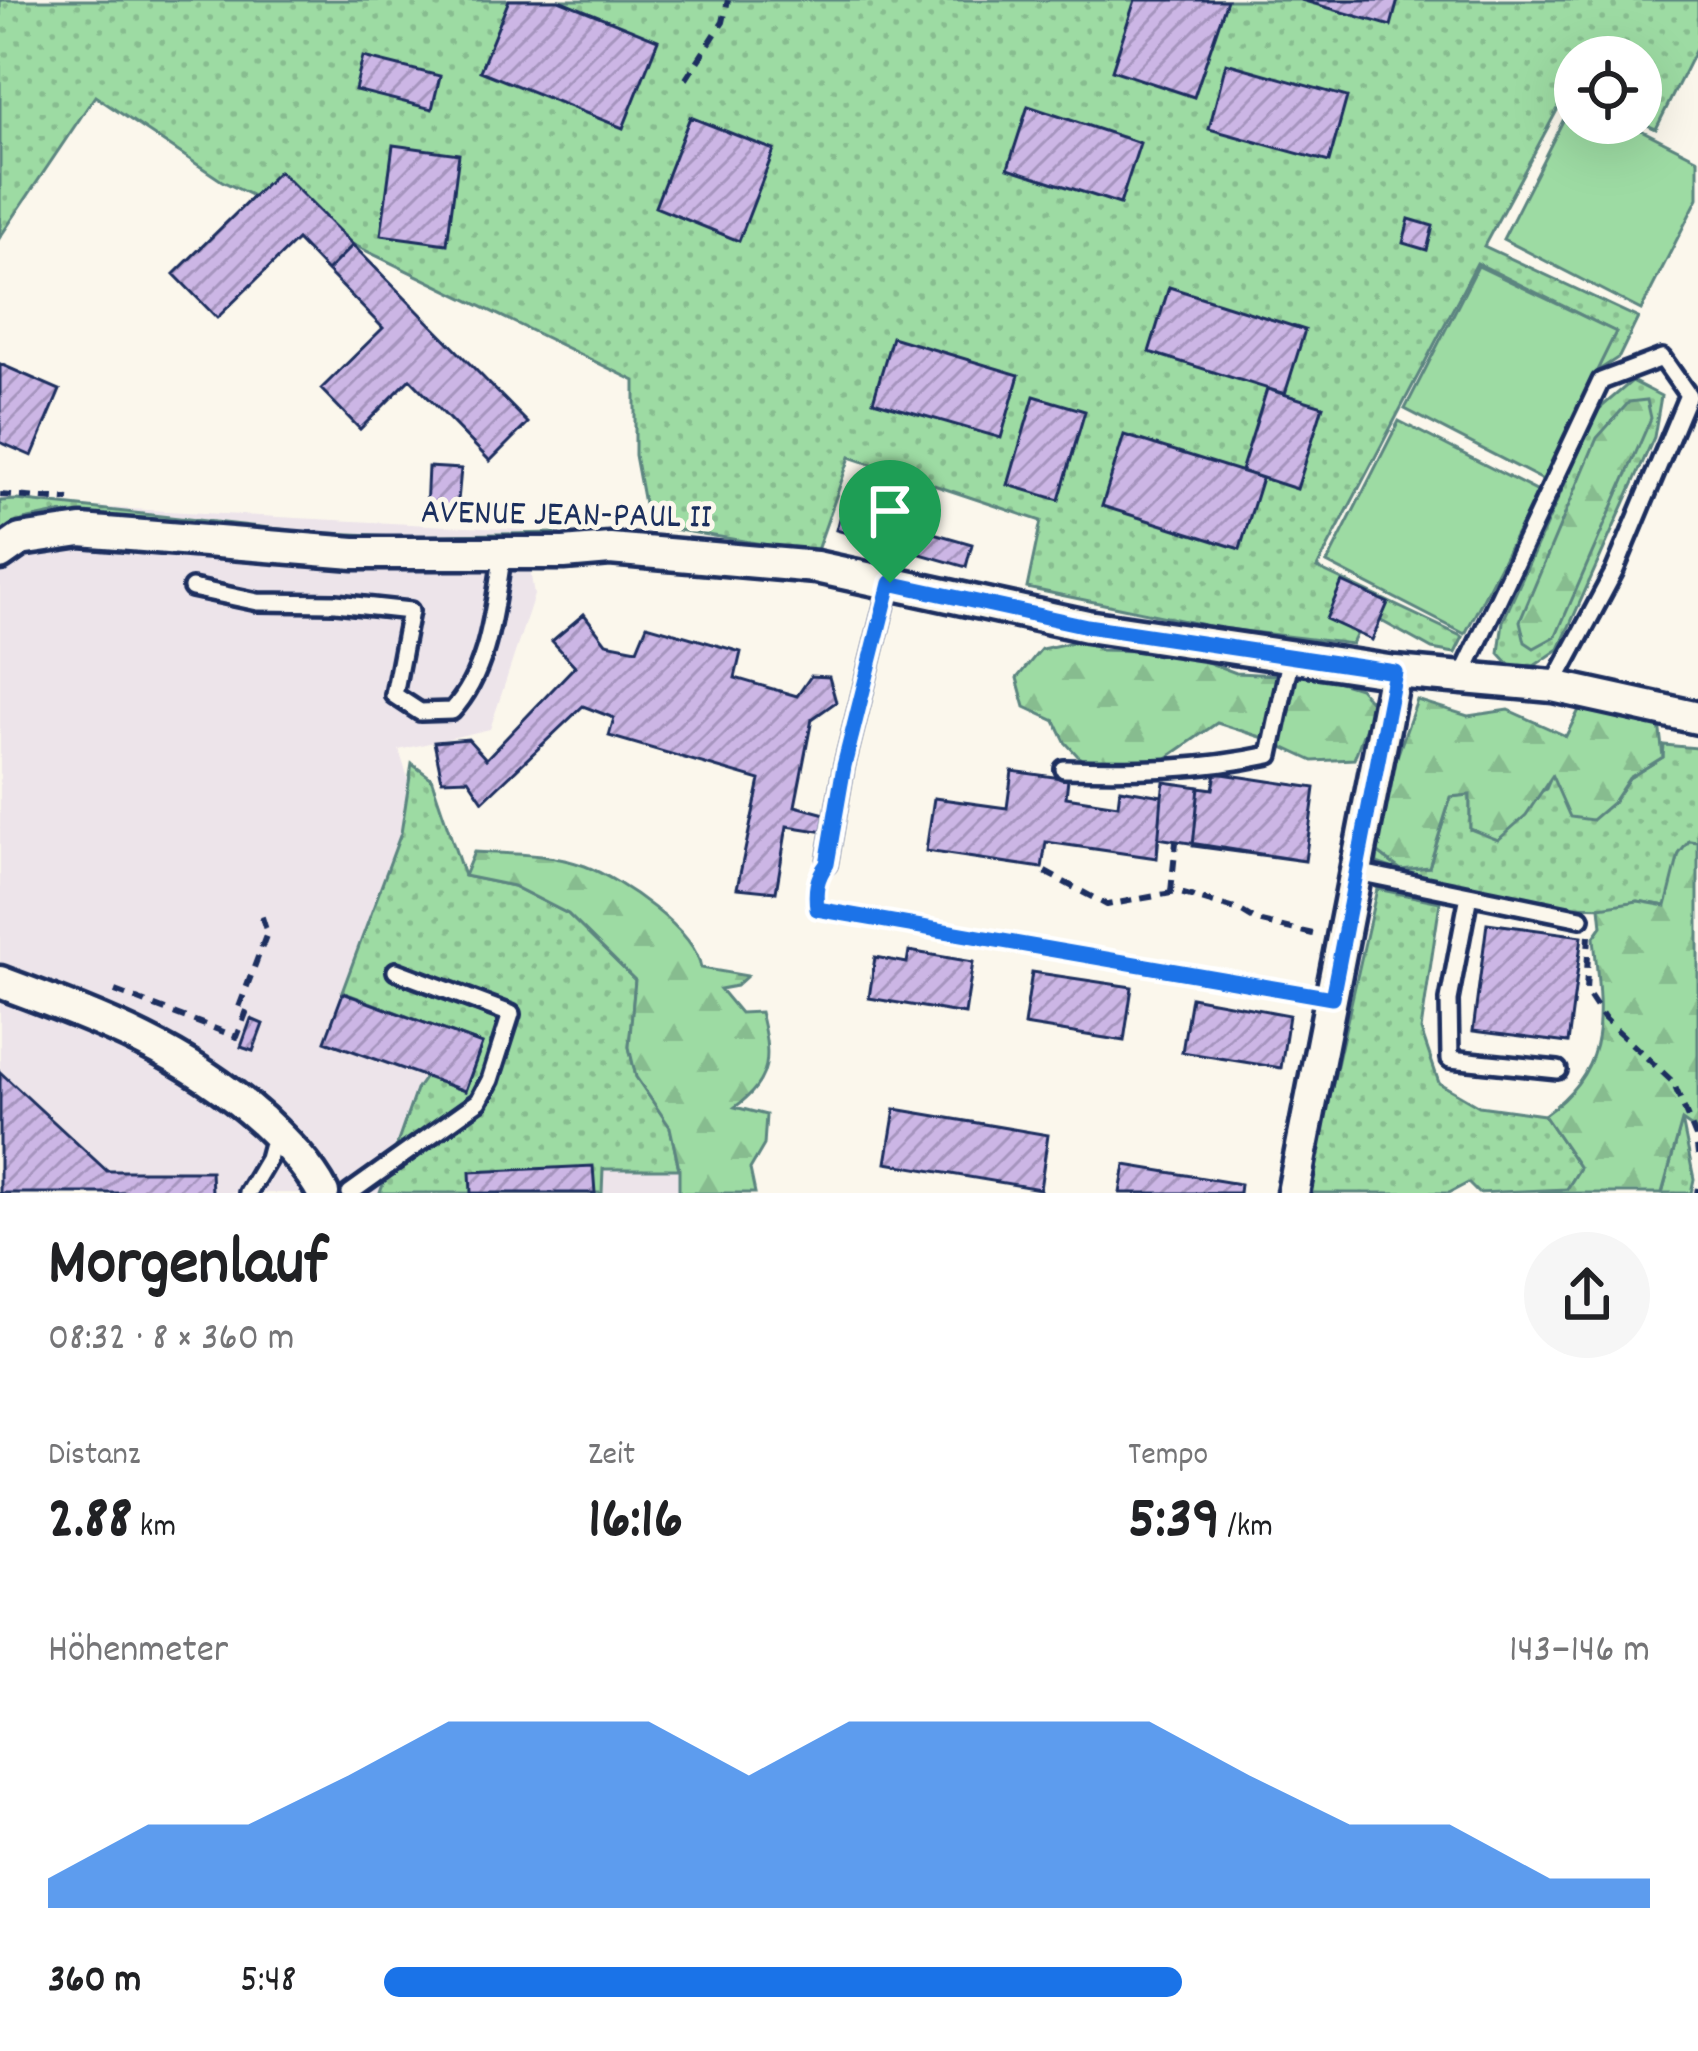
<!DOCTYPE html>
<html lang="de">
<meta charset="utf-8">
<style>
body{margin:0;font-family:Dekko,sans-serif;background:#f6f6f6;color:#202124;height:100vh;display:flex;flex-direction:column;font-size:45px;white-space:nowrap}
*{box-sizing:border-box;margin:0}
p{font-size:39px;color:#757577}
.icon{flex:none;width:66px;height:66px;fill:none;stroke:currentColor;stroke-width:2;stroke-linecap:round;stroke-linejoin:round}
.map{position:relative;height:1193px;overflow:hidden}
.side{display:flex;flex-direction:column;background:#fff;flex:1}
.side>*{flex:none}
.controls{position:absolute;left:1554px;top:36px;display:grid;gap:24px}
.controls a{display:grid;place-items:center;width:108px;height:108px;border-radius:50%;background:#fff;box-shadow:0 12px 48px #0002;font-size:60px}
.pin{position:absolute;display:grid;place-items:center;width:102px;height:102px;color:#fff;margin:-123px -51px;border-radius:50% 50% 50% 0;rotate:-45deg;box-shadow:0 0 12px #0007}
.pin .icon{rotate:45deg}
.round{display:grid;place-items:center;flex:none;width:126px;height:126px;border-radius:63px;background:#f6f6f6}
.headline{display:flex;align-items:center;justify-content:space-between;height:204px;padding:0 48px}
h1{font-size:66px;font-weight:800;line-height:90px}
.metrics{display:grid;grid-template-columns:repeat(3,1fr);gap:18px;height:204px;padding:12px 48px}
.metrics div{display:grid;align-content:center}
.metrics b{font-size:60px;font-weight:800}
.metrics small{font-size:33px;font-weight:400}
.metrics p{font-size:33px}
.chart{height:336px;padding:24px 48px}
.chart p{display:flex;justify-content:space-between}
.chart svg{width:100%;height:216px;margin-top:12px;fill:#1a73e8;opacity:.7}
ul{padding:0 48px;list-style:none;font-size:39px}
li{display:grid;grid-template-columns:192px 144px 1fr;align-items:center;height:90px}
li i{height:30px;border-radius:15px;background:#1a73e8}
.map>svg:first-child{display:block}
.built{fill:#ede4ea}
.grass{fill:url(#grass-dots);stroke:#5c8580;stroke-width:3}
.forest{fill:url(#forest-firs);stroke:#5c8580;stroke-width:3}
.green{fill:#9ddba3;stroke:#5c8580;stroke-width:3}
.building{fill:url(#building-hatch);stroke:#1b2f5e;stroke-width:3}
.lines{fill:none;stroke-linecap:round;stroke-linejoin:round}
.lane-casing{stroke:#1b2f5e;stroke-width:24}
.street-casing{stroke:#1b2f5e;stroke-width:39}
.path{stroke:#1b2f5e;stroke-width:6;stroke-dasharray:12 9;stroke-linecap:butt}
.lane{stroke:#fbf7ec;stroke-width:15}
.street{stroke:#fbf7ec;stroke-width:30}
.route-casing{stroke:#fff;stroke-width:24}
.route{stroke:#1a73e8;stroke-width:15}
.labels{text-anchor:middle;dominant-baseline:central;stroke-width:10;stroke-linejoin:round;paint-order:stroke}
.street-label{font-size:36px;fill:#1b2f5e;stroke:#fbf7ec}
</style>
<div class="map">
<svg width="1698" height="1193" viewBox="0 0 1698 1193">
<defs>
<pattern id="grass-dots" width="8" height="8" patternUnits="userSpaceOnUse" patternTransform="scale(3)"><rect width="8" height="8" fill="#9ddba3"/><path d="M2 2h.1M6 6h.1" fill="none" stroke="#87bc8f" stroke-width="1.8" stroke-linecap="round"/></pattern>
<pattern id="forest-firs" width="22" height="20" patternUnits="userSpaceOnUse" patternTransform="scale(3)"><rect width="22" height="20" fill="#9ddba3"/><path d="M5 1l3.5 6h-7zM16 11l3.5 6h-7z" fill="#87bc8f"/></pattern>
<pattern id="building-hatch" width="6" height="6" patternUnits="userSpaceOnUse" patternTransform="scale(3)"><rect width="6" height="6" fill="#ccb6e5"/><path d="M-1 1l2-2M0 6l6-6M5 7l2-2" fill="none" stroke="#a594bd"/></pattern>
</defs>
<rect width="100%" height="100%" fill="#fbf7ec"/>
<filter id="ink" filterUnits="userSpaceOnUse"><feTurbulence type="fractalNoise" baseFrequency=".00833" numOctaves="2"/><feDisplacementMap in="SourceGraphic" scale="24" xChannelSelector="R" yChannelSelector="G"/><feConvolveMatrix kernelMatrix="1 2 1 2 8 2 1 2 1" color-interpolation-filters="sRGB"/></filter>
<g filter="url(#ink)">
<!-- built -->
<path class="built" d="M17 503 524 530 534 595 490 729 399 750 440 880 701 1171V1193H0V510Z"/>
<!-- grass -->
<path class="grass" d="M0 0H1698V45L1656 129 1641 122V57H1575V90L1569 88 1484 246 1638 318 1619 357 1596 372 1615 332 1477 263 1317 568 1463 637 1455 653 1432 649 1367 613 1352 644 1219 628 1027 588 1041 521 850 457 816 553 648 525 635 455V381L222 181 95 96 0 237Z
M1632 381 1661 396 1654 437 1559 649 1534 666H1511L1499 653 1503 621 1598 410Z
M17 500 306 532 397 536 555 533 558 536 397 541 305 538 58 513 24 520 0 532V501Z
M1664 745 1698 748V842L1689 841 1666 906 1638 901 1608 907 1568 906 1408 874 1377 863V852L1401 869 1429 867 1451 797 1470 794V829L1546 789 1552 775 1613 802 1629 778 1663 757Z
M412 764 431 778 464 876 513 886 568 914 635 980 629 1047 636 1077 670 1127 679 1169H603L602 1193H380L416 1090 425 1077 465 1091 482 1044 342 992 401 833Z
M1377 889 1440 902 1421 1030 1439 1083 1479 1106 1544 1115 1580 1168 1567 1189 1478 1193 1468 1183 1449 1193H1308Z
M1682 1120 1694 1179 1691 1193H1662Z"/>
<!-- forest -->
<path class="forest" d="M1647 400 1651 418 1556 636 1534 648 1525 642 1520 621 1597 438 1629 402Z
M1082 640 1101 650 1181 652 1236 673 1324 677 1359 688 1374 705 1354 759 1313 761 1261 737 1217 723 1158 764 1090 769 1065 742 1055 721 1025 707 1017 678 1041 649Z
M1588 692 1658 714 1663 757 1629 778 1613 802 1592 820 1570 817 1552 776 1526 815 1498 840 1470 829V795L1451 797 1429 867 1401 870 1377 852 1376 816 1417 700 1468 716 1508 710 1566 736Z
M1689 841 1698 842V1132L1682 1121 1662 1193H1538L1567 1189 1580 1168 1544 1115C1614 1066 1600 1013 1594 937L1602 926 1600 907 1638 901 1666 906 1679 854Z
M474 852C510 854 551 853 585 866 619 879 696 930 701 968L747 976 736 986 720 989 740 1013 760 1012C771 1055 773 1080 735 1107L766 1115 764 1145 750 1169 755 1193H679V1169L670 1127 636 1077 629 1047 635 980 568 914 513 886 464 876Z"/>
<!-- green -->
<path class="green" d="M1575 97V123H1627L1698 159V198L1641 310 1503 239Z
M1478 266 1616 332 1543 480 1405 409Z
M1399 421 1538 492 1465 634 1327 563Z"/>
<!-- building -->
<path class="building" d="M509 0H559L658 40 623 128 480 71Z
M1135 0H1227L1194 97 1112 70Z
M1301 0H1398L1391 26Z
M363 57 440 76 432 109 355 90Z
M1226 63 1347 97 1329 162 1209 129Z
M1028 106 1140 143 1120 204 1008 168Z
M690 117 774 150 739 241 655 207Z
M393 145 459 154 447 244 381 235Z
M279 171 353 245 327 271 297 240 217 318 174 274Z
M1409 219 1433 226 1427 250 1403 243Z
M353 245 528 423 490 461 410 379 360 429 321 389 383 328 327 271Z
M1169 287 1305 330 1285 394 1149 352Z
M892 337 1019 375 1001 438 873 401Z
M0 364 60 390 32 456 0 442Z
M1267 389 1323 406 1297 489 1241 471Z
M1034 396 1085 411 1059 500 1008 485Z
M1124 435 1262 478 1240 549 1102 506Z
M428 467 461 469 457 512 448 516 439 518 426 510Z
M842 507 972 544 966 567 836 530Z
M1342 582 1388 603 1372 640 1326 619Z
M584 614 606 643 637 649 647 625 741 652 735 678 797 696 811 676 829 677 836 702 812 719 795 806 825 814V832L787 826 776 892 737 888 760 780 609 736 614 718 583 706 483 801 468 779 442 780 434 742 468 739 486 759 575 666 552 641Z
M1012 771 1068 779 1066 797 1118 805 1120 789 1162 796 1157 858 1046 842 1042 868 926 851 934 798 1007 808Z
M1012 771 1068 779 1066 797 1118 805 1120 789 1162 796 1164 782 1213 789 1216 773 1315 788 1305 861 1158 838 1157 858 1046 842 1042 868 926 851 934 798 1007 808Z
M1216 773 1315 788 1305 861 1193 846 1199 787 1213 789Z
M1487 923 1582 936 1568 1043 1473 1031Z
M909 951 973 962 965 1014 869 998 875 957 907 963Z
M1032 972 1132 987 1124 1041 1024 1025Z
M343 993 482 1044 465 1091 325 1041Z
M1191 997 1289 1015 1281 1068 1182 1052Z
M251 1019 263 1024 253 1051 241 1047Z
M0 1072 107 1171H211L212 1193H0Z
M895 1109 1048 1135 1040 1189 886 1163Z
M1125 1165 1240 1184 1239 1193H1120Z
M593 1166 595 1193H471L470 1172Z"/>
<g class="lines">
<!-- lane casing -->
<g class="lane-casing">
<path id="lane" d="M192 588 258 602 336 603 410 611 394 695 420 712 452 711C490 670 494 606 503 553
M1461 678 1601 381 1662 358 1688 395 1614 572 1553 686
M1064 769C1135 771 1200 770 1270 755L1291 656
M827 864 844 766 890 583
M1357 872 1581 918
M1469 895 1449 1000 1450 1059 1558 1070
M248 1193 268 1159 275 1133
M350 1193 479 1101 490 1080 511 1014 396 971"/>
</g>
<!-- street casing -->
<g class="street-casing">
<path id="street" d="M0 554 20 540 81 531 354 553H564L610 549 816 567 1087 626 1395 672 1553 686 1698 718
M0 982C99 1019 183 1049 263 1121 285 1142 309 1166 323 1193
M1293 1193 1395 672"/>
</g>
<!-- path -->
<path class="path" d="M686 79 723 22 728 0
M0 495 69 500
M1045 872 1107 905 1177 892 1239 910 1257 921 1313 934
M817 884V909L1305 993
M1171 892 1176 842
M1589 935 1586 991 1604 1018 1673 1082 1696 1137 1698 1155
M115 991 237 1037 246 1013 238 1010 267 933 261 914
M1697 1193 1698 1188"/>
<!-- lane -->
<use href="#lane" class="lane"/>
<!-- street -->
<use href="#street" class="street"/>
</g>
</g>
<g class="lines" filter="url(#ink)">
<!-- route casing -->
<g class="route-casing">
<path id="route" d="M890 583 1087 626 1395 672 1332 998 817 909C815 891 816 878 827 864L844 766Z"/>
</g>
<!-- route -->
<use href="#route" class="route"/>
</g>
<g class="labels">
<!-- street labels -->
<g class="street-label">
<text transform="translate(566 517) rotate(1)">AVENUE JEAN-PAUL II</text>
</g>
</g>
</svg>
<div class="controls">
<a><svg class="icon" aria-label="locate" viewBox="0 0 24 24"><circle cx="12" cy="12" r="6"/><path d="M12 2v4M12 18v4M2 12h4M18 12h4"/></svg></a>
</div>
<div class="pin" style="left:890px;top:583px;background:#1e9e55"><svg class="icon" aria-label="arrive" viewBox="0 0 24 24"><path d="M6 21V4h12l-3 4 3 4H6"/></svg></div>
</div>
<section class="side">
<div class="headline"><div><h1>Morgenlauf</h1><p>08:32 · 8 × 360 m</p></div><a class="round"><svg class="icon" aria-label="share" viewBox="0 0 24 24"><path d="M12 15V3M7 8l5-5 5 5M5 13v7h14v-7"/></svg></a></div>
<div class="metrics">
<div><p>Distanz</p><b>2.88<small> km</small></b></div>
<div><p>Zeit</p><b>16:16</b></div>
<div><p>Tempo</p><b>5:39<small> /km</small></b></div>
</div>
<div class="chart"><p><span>Höhenmeter</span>143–146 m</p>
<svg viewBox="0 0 160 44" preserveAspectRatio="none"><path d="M0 44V38L10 27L20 27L30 17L40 6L50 6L60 6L70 17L80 6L90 6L100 6L110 6L120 17L130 27L140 27L150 38L160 38V44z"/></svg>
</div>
<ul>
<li><b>360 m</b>5:48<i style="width:63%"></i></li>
</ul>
</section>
